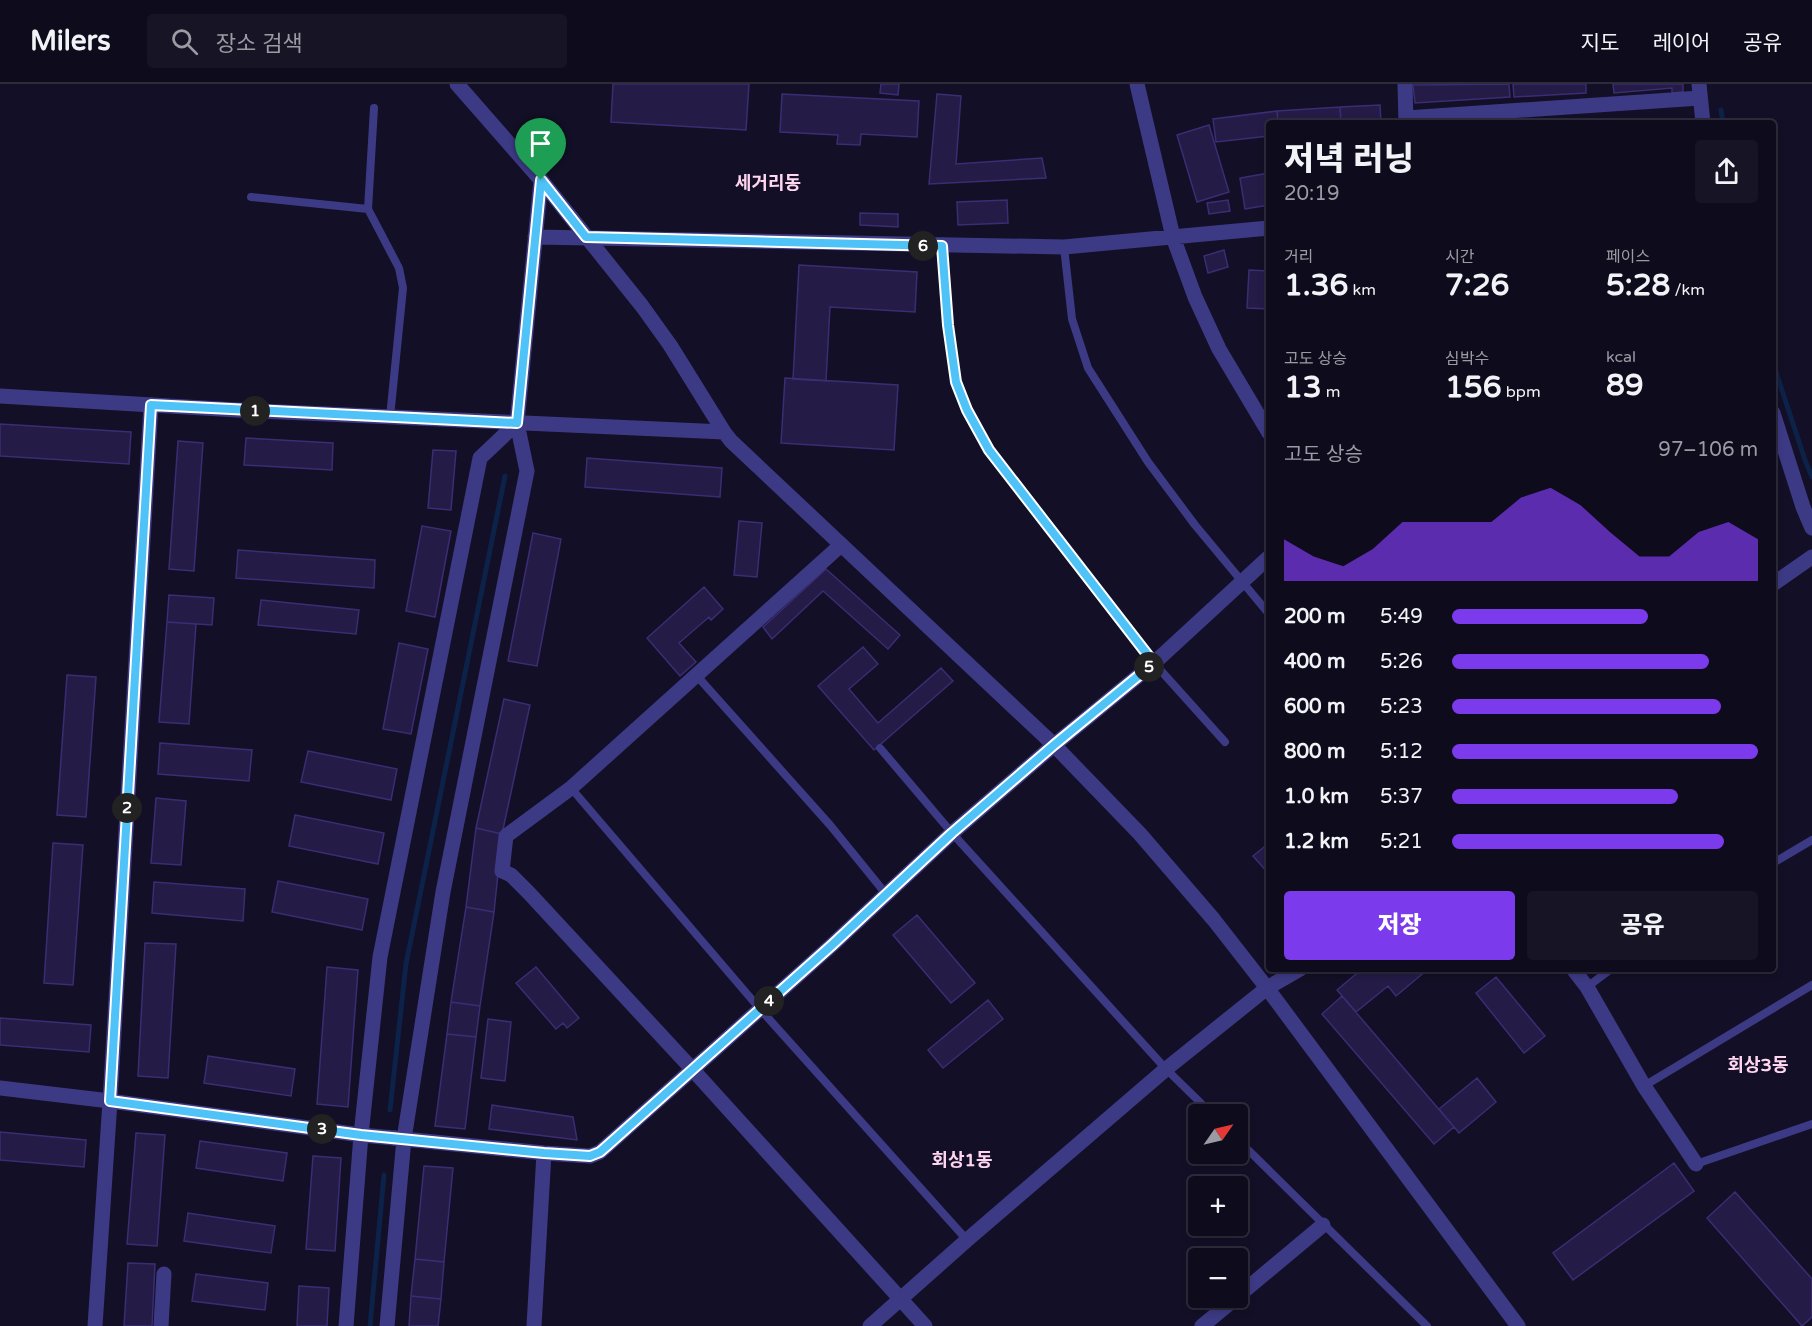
<!DOCTYPE html>
<html lang="ko">
<meta charset="utf-8">
<style>
body{margin:0;font-family:"Varela Round","Noto Sans KR",sans-serif;background:#171425;color:#f1f3f6;height:100vh;display:flex;flex-direction:column;font-size:22px;white-space:nowrap}
*{box-sizing:border-box;margin:0}
p{font-size:20px;color:#9b9ba3}
.icon{flex:none;width:33px;height:33px;fill:none;stroke:currentColor;stroke-width:2;stroke-linecap:round;stroke-linejoin:round}
.map{position:relative;flex:1;overflow:hidden}
.panel{position:absolute;left:1266px;top:36px;width:510px;height:852px;display:flex;flex-direction:column;background:#0e0b1c;border-radius:6px;box-shadow:0 3px 9px #0003,0 0 0 2px #2e2b3b}
.panel>*{flex:none}
.needle{width:39px;rotate:56deg}
.tools{position:absolute;left:1188px;top:1020px;display:grid;gap:12px}
.tools a{display:grid;place-items:center;width:60px;height:60px;border-radius:6px;background:#0e0b1c;box-shadow:0 3px 9px #0003,0 0 0 2px #2e2b3b;font-size:30px}
.pin{position:absolute;display:grid;place-items:center;width:51px;height:51px;color:#fff;margin:-62px -26px;border-radius:50% 50% 50% 0;rotate:-45deg;box-shadow:0 0 6px #0007}
.pin .icon{rotate:45deg}
.km{position:absolute;width:30px;height:30px;margin:-15px;border-radius:50%;background:#222;color:#fff;font-size:16px;line-height:30px;text-align:center}
.round{display:grid;place-items:center;flex:none;width:63px;height:63px;border-radius:6px;background:#171425}
.head{display:flex;align-items:center;justify-content:space-between;height:102px;padding:0 18px}
h1{font-size:33px;font-weight:800;line-height:45px}
.metrics{display:grid;grid-template-columns:repeat(3,1fr);gap:9px;height:102px;padding:6px 18px}
.metrics div{display:grid;align-content:center}
.metrics b{font-size:30px;font-weight:800}
.metrics small{font-size:16px;font-weight:400}
.metrics p{font-size:16px}
.chart{height:168px;padding:12px 18px}
.chart p{display:flex;justify-content:space-between}
.chart svg{width:100%;height:108px;margin-top:6px;fill:#7c3aed;opacity:.7}
.cta{display:flex;gap:12px;margin-top:auto;padding:12px 18px}
.cta a{flex:1;height:69px;border-radius:6px;background:#7c3aed;color:#fff;font-size:24px;font-weight:800;line-height:69px;text-align:center}
.cta a+a{background:#171425;color:#f1f3f6}
ul{padding:0 18px;list-style:none;font-size:20px}
li{display:grid;grid-template-columns:96px 72px 1fr;align-items:center;height:45px}
li i{height:15px;border-radius:8px;background:#7c3aed}
header{display:flex;align-items:center;gap:36px;box-sizing:border-box;height:84px;padding:0 30px;background:#0e0b1c;border-bottom:2px solid #2e2b3b}
header strong{font-size:28px}
nav{display:flex;gap:33px;margin-inline-start:auto;font-size:21px}
.search{width:420px;height:54px;background:#171425;display:flex;align-items:center;gap:15px;box-sizing:border-box;padding:0 21px;border-radius:6px;color:#9b9ba3;font-size:22px}
.map>svg:first-child{display:block}
.lines{fill:none;stroke-linecap:round;stroke-linejoin:round}
.stream{stroke:#0c2248;stroke-width:5}
.building{fill:#241b47;stroke:#3b2d73;stroke-width:1.5}
.service{stroke:#3d3a85;stroke-width:8}
.minor{stroke:#3d3a85;stroke-width:15}
.tertiary{stroke:#3d3a85;stroke-width:15}
.route-casing{stroke:#fff;stroke-width:12}
.route{stroke:#4fc3f7;stroke-width:8}
.labels{text-anchor:middle;dominant-baseline:central;stroke-width:5;stroke-linejoin:round;paint-order:stroke}
.neighbourhood-label{font-size:18px;font-weight:bold;fill:#ffd6f0;stroke:#130f26}
</style>
<header>
<strong>Milers</strong>
<div class="search"><svg class="icon" aria-label="search" viewBox="0 0 24 24"><circle cx="10" cy="10" r="6"/><path d="M15 15l6 6"/></svg>장소 검색</div>
<nav><a>지도</a><a>레이어</a><a>공유</a></nav>
</header>
<div class="map">
<svg width="1812" height="1242" viewBox="0 0 1812 1242">
<rect width="100%" height="100%" fill="#130f26"/>
<g class="lines">
<!-- stream -->
<path class="stream" d="M1721 26 1723 39
M1773 279 1805 376 1812 393
M390 1026 406 880 505 392
M370 1242 384 1091"/>
</g>
<!-- building -->
<path class="building" d="M613 0H749L746 46 611 38Z
M881 0H899L898 11 880 9Z
M1509 0 1510 13 1415 19 1413 1Z
M1513 0H1586V9L1514 13Z
M1613 0H1683V8L1672 9V4L1614 9Z
M782 10 919 17 917 53 861 50 860 61 837 60 838 51 780 48Z
M937 10 961 12 956 80 1042 74 1046 94 929 100Z
M1380 21 1381 39H1341L1340 23Z
M1340 23 1341 39H1278L1277 27Z
M1277 27 1278 39H1269V52L1216 58 1213 35Z
M1209 41 1229 108 1197 118 1177 51Z
M1269 89V121L1245 125 1240 94Z
M1007 116 1008 139 958 141 957 118Z
M1228 116 1230 127 1209 130 1207 119Z
M860 129 898 130V143L860 141Z
M1224 166 1228 183 1208 189 1204 172Z
M799 181 917 188 915 228 830 223 826 297 793 295Z
M1249 186 1269 187V225L1247 224Z
M785 294 898 301 894 366 781 359Z
M0 340 131 348 129 380 0 372Z
M246 354 333 359 332 386 244 381Z
M178 357 203 359 194 487 169 485Z
M433 366 456 367 451 426 428 424Z
M587 374 722 384 720 413 585 403Z
M739 437 762 439 757 493 734 491Z
M422 442 451 447 435 533 406 527Z
M533 449 561 455 537 582 508 577Z
M238 466 375 476 374 504 236 494Z
M826 485 900 551 888 565 823 507 772 555 763 543Z
M704 503 723 525 711 536 709 533 679 559 696 578 680 592 647 554Z
M169 511 214 514 212 541 167 538Z
M261 516 359 526 356 550 258 541Z
M167 538 196 540 189 640 159 638Z
M399 559 428 565 411 650 383 645Z
M863 563 878 580 849 605 878 639 941 584 953 597 874 666 818 602Z
M67 591 96 593 86 733 57 731Z
M504 615 530 621 502 750 476 744Z
M160 659 252 666 249 697 158 690Z
M308 667 397 685 391 716 301 698Z
M156 714 186 717 181 781 151 779Z
M295 731 384 749 378 780 289 762Z
M476 744 502 750 494 828 466 823Z
M53 759 83 761 73 901 44 899Z
M1269 759V790L1253 772Z
M278 797 368 815 362 846 272 828Z
M154 798 245 805 243 837 152 829Z
M466 823 494 828 480 922 451 918Z
M917 831 975 899 951 919 893 851Z
M145 859 176 860 168 994 138 992Z
M327 883 358 886 348 1023 317 1020Z
M536 883 579 934 567 944 563 939 556 945 516 899Z
M1362 885H1426L1427 886 1396 912 1388 902 1356 928 1337 906Z
M1496 893 1545 952 1524 969 1476 909Z
M1342 912 1454 1043 1434 1060 1322 930Z
M988 916 1003 935 943 984 928 966Z
M451 918 480 922 476 953 447 950Z
M0 934 91 941 89 968 0 961Z
M488 935 511 938 505 997 481 994Z
M447 950 476 953 465 1045 435 1042Z
M208 972 295 985 291 1012 204 999Z
M1477 994 1496 1018 1459 1049 1439 1025Z
M492 1021 573 1033 577 1056 489 1045Z
M0 1048 86 1056 84 1083 0 1076Z
M136 1049 165 1051 157 1162 127 1160Z
M200 1057 287 1069 283 1097 196 1084Z
M313 1072 341 1074 335 1167 306 1165Z
M1674 1079 1694 1107 1573 1196 1553 1169Z
M424 1082 453 1084 444 1178 415 1175Z
M1735 1108 1812 1195V1233L1802 1242 1707 1134Z
M188 1129 275 1142 271 1169 184 1157Z
M415 1175 444 1178 441 1215 411 1212Z
M128 1179 155 1180 152 1242H124Z
M196 1190 268 1199 265 1226 192 1217Z
M299 1202 329 1204 327 1242H297Z
M411 1212 441 1215 438 1242H409Z"/>
<g class="lines">
<!-- service -->
<path class="service" d="M374 24 368 125 399 184 403 204 390 333
M251 113 368 125
M942 162 948 241 956 298 967 326 989 366 1154 579 1225 658
M1064 163 1072 235 1088 284 1148 378 1195 441 1269 530
M697 592 830 741 886 810
M880 664 952 749 1166 985 1212 1030
M571 704 760 925 967 1156
M1773 779 1812 756
M1587 903 1611 885
M1644 1002 1812 901
M1238 1056 1427 1242
M1696 1080 1812 1040"/>
<!-- minor -->
<path class="minor" d="M1137 0 1173 153 1195 213 1219 265 1269 349
M1405 0 1406 39
M1699 0 1703 39
M1406 34 1700 14
M535 153 1064 163 1269 144
M1773 329 1803 423 1812 444
M841 461 571 704 506 752 502 787 511 791 529 809 693 986 925 1242
M1773 500 1812 473
M1573 885 1587 903 1644 1002 1696 1080
M1267 904 1300 885
M0 1004 110 1017 361 1051
M394 1054 544 1069 590 1072 600 1068 832 861 952 749 1054 661 1154 579 1269 473
M1238 1212 1323 1141
M95 1242 110 1017 151 321
M161 1242 164 1190
M346 1242 361 1051 380 873 480 374 517 339
M387 1242 404 1055 443 808 527 387 517 339 541 96
M534 1242 544 1069
M1202 1242 1236 1214"/>
<!-- tertiary -->
<path class="tertiary" d="M457 0 541 96 642 222 670 261 724 348 731 357 1054 661 1140 750 1214 836 1267 904 1518 1242
M0 312 237 326 724 348
M361 1051 394 1054
M870 1242 967 1156 1166 985 1267 904"/>
</g>
<g class="lines">
<!-- route casing -->
<g class="route-casing">
<path id="route" d="M541 96 586 153 942 162 948 241 956 298 967 326 989 366 1154 579 1054 661 952 749 832 861 608 1061 600 1068 590 1072 544 1069 361 1051 110 1017 151 321 517 339Z"/>
</g>
<!-- route -->
<use href="#route" class="route"/>
</g>
<g class="labels">
<!-- neighbourhood labels -->
<g class="neighbourhood-label">
<text x="768" y="99">세거리동</text>
<text x="1758" y="981">회상3동</text>
<text x="962" y="1076">회상1동</text>
</g>
</g>
</svg>
<div class="tools">
<a><svg class="needle" viewBox="-14 -14 28 28"><path d="M0-13l5 13h-10z" fill="#e53935"/><path d="M0 13l5-13h-10z" fill="#9b9ba3"/></svg></a>
<a>+</a>
<a>−</a>
</div>
<div class="pin" style="left:541px;top:96px;background:#1e9e55"><svg class="icon" aria-label="arrive" viewBox="0 0 24 24"><path d="M6 21V4h12l-3 4 3 4H6"/></svg></div>
<b class="km" style="left:255px;top:327px">1</b>
<b class="km" style="left:127px;top:724px">2</b>
<b class="km" style="left:322px;top:1045px">3</b>
<b class="km" style="left:769px;top:917px">4</b>
<b class="km" style="left:1149px;top:583px">5</b>
<b class="km" style="left:923px;top:162px">6</b>
<section class="panel">
<div class="head"><div><h1>저녁 러닝</h1><p>20:19</p></div><a class="round"><svg class="icon" aria-label="share" viewBox="0 0 24 24"><path d="M12 15V3M7 8l5-5 5 5M5 13v7h14v-7"/></svg></a></div>
<div class="metrics">
<div><p>거리</p><b>1.36<small> km</small></b></div>
<div><p>시간</p><b>7:26</b></div>
<div><p>페이스</p><b>5:28<small> /km</small></b></div>
</div>
<div class="metrics">
<div><p>고도 상승</p><b>13<small> m</small></b></div>
<div><p>심박수</p><b>156<small> bpm</small></b></div>
<div><p>kcal</p><b>89</b></div>
</div>
<div class="chart"><p><span>고도 상승</span>97–106 m</p>
<svg viewBox="0 0 160 44" preserveAspectRatio="none"><path d="M0 44V27L10 34L20 38L30 31L40 20L50 20L60 20L70 20L80 10L90 6L100 13L110 24L120 34L130 34L140 24L150 20L160 27V44z"/></svg>
</div>
<ul>
<li><b>200 m</b>5:49<i style="width:64%"></i></li>
<li><b>400 m</b>5:26<i style="width:84%"></i></li>
<li><b>600 m</b>5:23<i style="width:88%"></i></li>
<li><b>800 m</b>5:12<i style="width:100%"></i></li>
<li><b>1.0 km</b>5:37<i style="width:74%"></i></li>
<li><b>1.2 km</b>5:21<i style="width:89%"></i></li>
</ul>
<div class="cta"><a>저장</a><a>공유</a></div>
</section>
</div>
